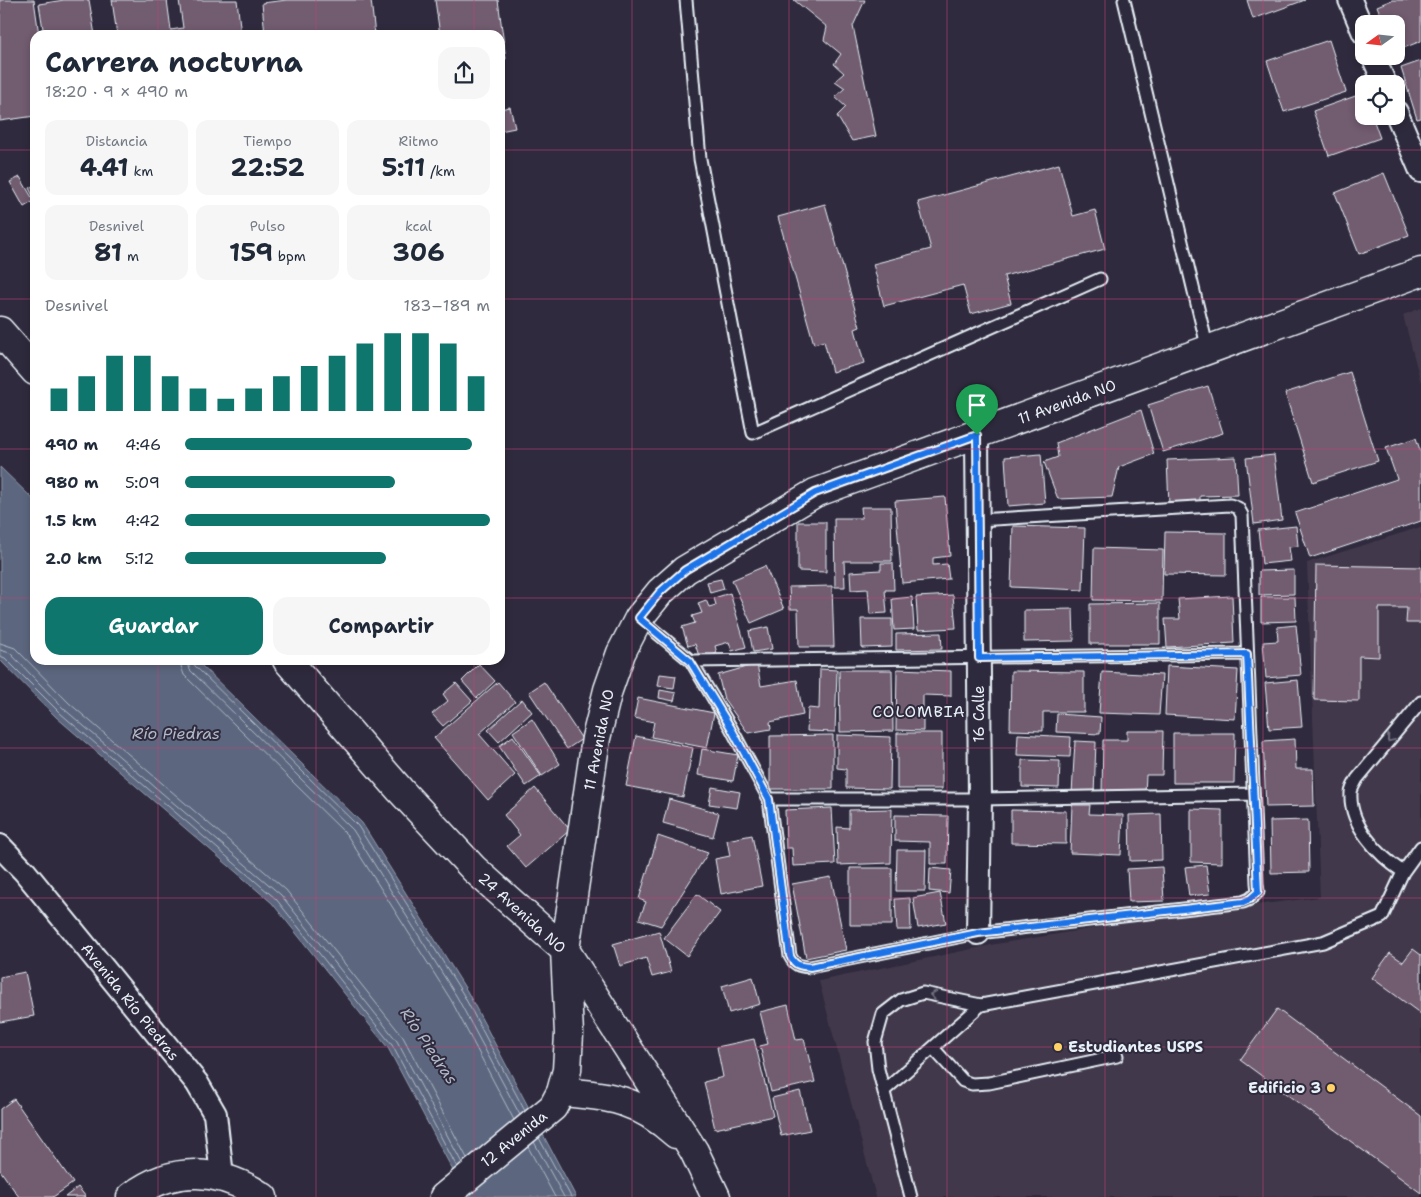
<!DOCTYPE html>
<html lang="es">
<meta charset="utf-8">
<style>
body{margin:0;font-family:"Shantell Sans",sans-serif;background:#f6f6f7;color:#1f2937;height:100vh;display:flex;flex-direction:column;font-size:19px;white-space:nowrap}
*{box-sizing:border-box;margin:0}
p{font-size:16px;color:#747a83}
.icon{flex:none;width:28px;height:28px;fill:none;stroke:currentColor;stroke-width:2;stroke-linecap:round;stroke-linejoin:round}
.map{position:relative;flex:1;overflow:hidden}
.panel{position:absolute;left:30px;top:30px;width:475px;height:635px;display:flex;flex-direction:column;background:#fff;border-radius:15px;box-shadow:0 2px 8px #0003}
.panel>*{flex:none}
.needle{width:32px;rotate:255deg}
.controls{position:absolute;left:1355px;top:15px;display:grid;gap:10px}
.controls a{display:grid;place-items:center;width:50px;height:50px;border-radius:10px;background:#fff;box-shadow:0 2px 8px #0003;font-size:25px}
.pin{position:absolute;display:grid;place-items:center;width:42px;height:42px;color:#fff;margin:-51px -21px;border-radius:50% 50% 50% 0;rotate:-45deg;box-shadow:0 0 5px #0007}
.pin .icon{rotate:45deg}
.round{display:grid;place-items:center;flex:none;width:52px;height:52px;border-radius:15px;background:#f6f6f7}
.overview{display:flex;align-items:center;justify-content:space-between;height:85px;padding:0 15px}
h1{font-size:28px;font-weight:700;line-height:38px}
.figures{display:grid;grid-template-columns:repeat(3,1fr);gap:8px;height:85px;padding:5px 15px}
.figures div{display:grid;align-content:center;border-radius:12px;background:#f6f6f7;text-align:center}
.figures b{font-size:25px;font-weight:700}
.figures small{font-size:14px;font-weight:400}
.figures p{font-size:14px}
.chart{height:140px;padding:10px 15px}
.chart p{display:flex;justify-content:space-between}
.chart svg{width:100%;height:90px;margin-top:5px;stroke:#0f766e;stroke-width:6}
.primary-button{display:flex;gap:10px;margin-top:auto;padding:10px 15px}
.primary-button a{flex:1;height:58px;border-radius:15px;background:#0f766e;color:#fff;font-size:20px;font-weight:700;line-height:58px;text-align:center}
.primary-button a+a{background:#f6f6f7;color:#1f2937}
ul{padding:0 15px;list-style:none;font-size:16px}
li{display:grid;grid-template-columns:80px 60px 1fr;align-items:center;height:38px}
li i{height:12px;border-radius:6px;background:#0f766e}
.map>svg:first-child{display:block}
.built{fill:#43394c}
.water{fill:#5b667e;stroke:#939eaf}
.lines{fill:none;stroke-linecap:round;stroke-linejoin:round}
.shore{stroke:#b0b9c7;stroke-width:1}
.building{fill:#725b70;stroke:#e8f1f8}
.service-casing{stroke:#e8f1f8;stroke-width:15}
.minor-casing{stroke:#e8f1f8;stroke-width:26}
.tertiary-casing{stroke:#e8f1f8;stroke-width:31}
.service{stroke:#2f2a3d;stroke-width:11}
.minor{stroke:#2f2a3d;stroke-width:22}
.tertiary{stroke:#2f2a3d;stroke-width:28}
.oneway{stroke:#70707e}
.route-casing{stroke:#fff;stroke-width:10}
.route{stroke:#1a73e8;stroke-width:6}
.grid{fill:none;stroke:#ca437a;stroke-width:1;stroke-opacity:0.55}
.poi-dot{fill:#ffd166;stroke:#2f2a3d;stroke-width:2}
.labels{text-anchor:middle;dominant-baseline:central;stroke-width:4;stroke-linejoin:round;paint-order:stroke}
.street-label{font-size:15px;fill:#e8f1f8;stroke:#2f2a3d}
.poi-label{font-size:15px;font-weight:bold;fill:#e8f1f8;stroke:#2f2a3d;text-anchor:start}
.neighbourhood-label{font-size:16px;letter-spacing:1px;fill:#e8f1f8;stroke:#2f2a3d}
.water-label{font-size:16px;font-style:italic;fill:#b0b9c7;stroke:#2f2a3d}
</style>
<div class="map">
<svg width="1421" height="1197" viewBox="0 0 1421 1197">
<rect width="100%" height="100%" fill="#2f2a3d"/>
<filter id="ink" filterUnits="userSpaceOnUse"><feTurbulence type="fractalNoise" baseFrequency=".02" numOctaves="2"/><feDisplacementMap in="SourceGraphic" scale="10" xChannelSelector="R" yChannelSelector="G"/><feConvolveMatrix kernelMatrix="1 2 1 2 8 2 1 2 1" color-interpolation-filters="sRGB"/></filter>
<g filter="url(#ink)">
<!-- built -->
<path class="built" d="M1421 308V383L1403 315Z
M1421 527V1197H876L819 981 996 944 1176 915 1320 897 1307 563Z"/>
<!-- water -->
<path class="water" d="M0 467 35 501V660H196L362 823 467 991 576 1197H467L388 1048 272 903 56 717 0 660Z"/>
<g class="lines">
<!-- shore -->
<path class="shore" d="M0 643 15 648 69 703 286 890 403 1037 467 1158
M0 650 10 653 64 709 281 895 397 1041 462 1163
M0 656 5 658 60 713 276 899 392 1045 457 1167
M179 660 184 675 347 835 451 1000 514 1120
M187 660 190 670 353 830 457 997 520 1115
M193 660 195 666 358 826 463 994 525 1111
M539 1138 571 1197
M534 1142 564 1197
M528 1147 555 1197"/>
</g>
<!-- building -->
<path class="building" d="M0 0H34L39 35H35V116L0 121Z
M64 0H89L95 35H44L39 4Z
M112 0H167L171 30 183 28 179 0H237L241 35H117Z
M287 0H371L375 35H265L262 3Z
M435 0H498L506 59 500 60V35H440Z
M794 0H865L853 26 876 136 852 141 837 116 846 107 835 97 845 88 835 81 844 73 834 64 841 54 824 40 827 27Z
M1247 0H1305L1253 19Z
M1392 0H1421V41L1396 51V24H1384L1377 6Z
M1329 40 1346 92 1284 112 1267 61Z
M1421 61V118L1417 119 1401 68Z
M1364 93V116H1372L1380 138 1329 156 1313 111Z
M510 107 515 128 500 131V109Z
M1059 164 1073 216 1095 210 1105 249 1004 276 1011 303 971 314 963 285 884 306 873 264 931 249 918 202Z
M1384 173 1409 235 1359 254 1335 193Z
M20 177 34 201 24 207 10 182Z
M35 185V200L29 188Z
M825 204 860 327 855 329 864 363 832 372 824 341 814 344 778 217Z
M1350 372 1378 461 1313 482 1285 393Z
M1208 386 1223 433 1163 452 1148 405Z
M1141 410 1154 454 1119 467 1112 497 1058 499 1044 462 1058 457 1056 443Z
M1416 438 1421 453V521L1310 558 1295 513 1397 479 1386 448Z
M1041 454 1045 503 1008 506 1005 457Z
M1274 455 1282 520 1254 524 1246 458Z
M1236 457 1238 495 1200 496V504L1169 505 1167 460Z
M945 497 950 556 933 558V565L947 564 949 579 902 583 895 501Z
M861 507H891L892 561H844L845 587H835L834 518H862Z
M798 522H826V572L798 571Z
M1013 526 1085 528 1083 590 1011 587Z
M1296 526 1298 546 1289 547 1291 561 1262 564 1258 530Z
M1165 532 1226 533V575L1164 574Z
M1094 548 1163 550 1162 601 1093 600Z
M881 563H893L894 590H885L887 613 870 614 868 589 851 590 850 572 881 570Z
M1316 565 1421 567V623H1406L1407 608H1379V657L1359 656V701L1314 700Z
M765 566 784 609 751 623 732 580Z
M1294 570V594L1259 595V571Z
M721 579 724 589 710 593 707 582Z
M832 586 834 647H799L798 609H790L789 587Z
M730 593 746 647 732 651 729 642 715 646 717 653 700 659 695 644 688 646 682 627 695 623 692 616 702 613 698 603 706 600 709 607 716 605 714 598Z
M953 595 956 628 918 630 916 597Z
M1232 596 1234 643 1167 647 1165 619H1180L1178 599Z
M912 597 914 629 894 630 892 599Z
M1261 597H1295L1296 621 1261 622Z
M1160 603V644H1090V604Z
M1073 609 1074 641 1024 642V610Z
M861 619H892V647L862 648Z
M1296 625 1301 675 1266 678 1263 642 1278 641 1277 627Z
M768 627 772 649 753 652 749 631Z
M941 633 942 649 896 650V634Z
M479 664 495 681 477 698 462 681Z
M757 664 761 686 797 680 803 715 770 722 771 729 748 733 724 699 718 675Z
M1167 666 1238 670 1235 719 1165 715Z
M820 669 837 670 835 732 807 731 808 708 819 709Z
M897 669 951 671V696L923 695V731L896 730Z
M839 670H892L893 731 840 732Z
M1011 671 1084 672V712H1043V731L1010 730Z
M1102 672 1162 675 1159 715 1099 713Z
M660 674 676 676 674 688 658 686Z
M1298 680 1302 727 1269 729 1265 683Z
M498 682 515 702 479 734 515 775 488 800 434 738Z
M544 682 582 739 567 749 529 692Z
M456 683 472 701 443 726 432 714 448 701 443 694Z
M660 690 676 693 674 701 659 698Z
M638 698 714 713 707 748 651 737 654 722 634 718Z
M522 699 532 712 499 742 488 730Z
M1057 714 1101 717 1100 734 1056 732Z
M532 719 560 764 542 776 513 732Z
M1127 731H1163L1162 775H1146L1145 794 1102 793 1103 740H1127Z
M897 733H942V789H897Z
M1173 733H1235L1234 783H1173Z
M1018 734 1071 737 1070 757 1017 755Z
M833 735V789H770V736Z
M837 735 891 737 890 789 846 788V769L837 768Z
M513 736 541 776 526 786 499 746Z
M636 736 693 748 683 797 626 786Z
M1295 739 1296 769H1313L1314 806 1266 807 1263 741Z
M1075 741 1096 742 1094 795 1072 794Z
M702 749 738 755 733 781 698 775Z
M1022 760 1060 761 1059 788 1022 787Z
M712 787 740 792 737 808 709 804Z
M535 788 570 830 526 868 507 846 520 835 504 815Z
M669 799 719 813 713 837 663 823Z
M1072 805H1090L1089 814 1123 815 1121 855 1070 853Z
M832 808 835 864 793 866 792 848H786L785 810Z
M892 809 891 863 838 865 837 827 849 828V810Z
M1191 809 1222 810V863L1191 862Z
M1011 810 1066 811V844L1011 843Z
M1161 814 1162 860 1130 861 1129 815Z
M895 815 948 816 947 864H930V842L895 841Z
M1308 820 1309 872 1271 873 1270 821Z
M752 835 762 886 721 894 715 859 730 856 727 840Z
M658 836 708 853 661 926 639 919 646 902 639 899Z
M897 850H926L925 891H896Z
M1206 865 1210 894 1189 896 1185 867Z
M1162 867 1164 901 1129 902 1127 869Z
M850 868H892V925H850Z
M930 868 951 870 949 893 929 891Z
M831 877 846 950 806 958 792 884Z
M940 893 946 923 918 928 913 898Z
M697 894 720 912 687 956 664 938Z
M910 898 911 930H897L895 899Z
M659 931 671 972 652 977 646 958 620 966 613 944Z
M1413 949 1421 955V1014L1372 978 1390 953 1403 962Z
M25 972 34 1016 0 1022V977Z
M753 977 760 1004 729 1013 722 986Z
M788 1005 796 1040 804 1039 815 1082 771 1092 760 1046 768 1044 760 1012Z
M1277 1009 1421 1116V1193L1240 1060Z
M754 1039 773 1116 715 1129 704 1082 723 1077 717 1047Z
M800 1091 810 1130 781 1136 772 1098Z
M14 1099 73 1183 53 1197H19L0 1170V1109Z
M78 1187 86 1197H65Z"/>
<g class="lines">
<!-- service casing -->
<g class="service-casing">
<path id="service" d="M686 0 700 159 753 433 1100 279
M1124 0 1208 350
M639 618 691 661 731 728 769 799 790 956C795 966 800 966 810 967L978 933 1243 902 1250 899 1258 892 1257 883 1242 515 1238 508 1230 505 978 520
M691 661 1247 654
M769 799H980L1253 794
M1403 872C1379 856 1349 825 1351 793 1351 789 1355 783 1357 779L1421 702
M933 1048 963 1081 972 1084 989 1083 1117 1056
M885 1090 981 1005
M911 1197 878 1069 875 1042 883 1014 901 1000 923 993 981 1005 1323 942 1382 917 1403 872 1421 847"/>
</g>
<!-- minor casing -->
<g class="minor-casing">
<path id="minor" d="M1350 0 1364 33
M1373 56 1385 84
M1396 112 1421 171
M977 435 980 799 978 933
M0 846 25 872 197 1083 215 1114 222 1176"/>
</g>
<!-- tertiary casing -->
<g class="tertiary-casing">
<path id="tertiary" d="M0 331 35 371
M287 660 400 790 474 869 565 950 694 1151 716 1197
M561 1092C611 1096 637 1099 676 1134
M131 1197C173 1165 220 1168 263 1197
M444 1197 553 1107 561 1092 567 1070 569 1034 565 950 596 738 608 690 621 653 639 618 660 592 685 570 815 493 1421 272"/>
</g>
<!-- service -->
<use href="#service" class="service"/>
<!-- minor -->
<use href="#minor" class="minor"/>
<!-- tertiary -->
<use href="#tertiary" class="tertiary"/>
</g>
<!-- one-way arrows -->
<defs><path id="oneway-chevron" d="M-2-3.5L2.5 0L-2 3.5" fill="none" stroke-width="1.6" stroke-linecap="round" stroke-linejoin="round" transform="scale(1.25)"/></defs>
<g class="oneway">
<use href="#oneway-chevron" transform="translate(1390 739) rotate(130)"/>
<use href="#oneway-chevron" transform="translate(933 995) rotate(-169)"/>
</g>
</g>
<g class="lines" filter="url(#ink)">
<!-- route casing -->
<g class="route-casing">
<path id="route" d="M977 435 979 658 1247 654 1258 892 1250 899 1243 902 978 933 810 967C800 966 795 966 790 956L769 799 731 728 690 661 639 618 660 592 685 570 815 493Z"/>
</g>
<!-- route -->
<use href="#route" class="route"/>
</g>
<!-- grid -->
<path class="grid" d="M158 0V35M316 0V35M474 0V35M632 0V1197M789 0V1197M947 0V1197M1105 0V1197M1263 0V1197M0 150H35M500 150H1421M0 299H35M500 299H1421M0 449H35M500 449H1421M0 598H35M500 598H1421M158 660V1197M316 660V1197M474 660V1197M0 748H1421M0 898H1421M0 1047H1421"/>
<!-- markers -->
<g class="poi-dot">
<circle cx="1058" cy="1047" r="5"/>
<circle cx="1331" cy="1088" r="5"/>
</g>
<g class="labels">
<!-- street labels -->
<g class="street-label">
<text transform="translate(1067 402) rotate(-20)">11 Avenida NO</text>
<text transform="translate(979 714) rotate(-90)">16 Calle</text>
<text transform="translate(599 740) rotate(-79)">11 Avenida NO</text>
<text transform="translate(522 913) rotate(42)">24 Avenida NO</text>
<text transform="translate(130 1002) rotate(51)">Avenida Río Piedras</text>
<text transform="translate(514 1139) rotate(-39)">12 Avenida</text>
</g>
<!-- poi labels -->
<g class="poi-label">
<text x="1068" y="1047">Estudiantes USPS</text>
<text x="1321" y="1088" text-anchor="end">Edificio 3</text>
</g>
<!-- neighbourhood labels -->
<g class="neighbourhood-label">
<text x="919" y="711">COLOMBIA</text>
</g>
<!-- water labels -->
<g class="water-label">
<text x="176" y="733">Río Piedras</text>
<text transform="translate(429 1046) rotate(56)">Río Piedras</text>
</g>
</g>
</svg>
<div class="controls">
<a><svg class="needle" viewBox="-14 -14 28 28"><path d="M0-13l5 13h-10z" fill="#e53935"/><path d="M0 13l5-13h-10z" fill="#747a83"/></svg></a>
<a><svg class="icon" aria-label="locate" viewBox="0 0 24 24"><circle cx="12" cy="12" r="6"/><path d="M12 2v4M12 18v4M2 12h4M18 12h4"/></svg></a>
</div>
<div class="pin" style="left:977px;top:435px;background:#1e9e55"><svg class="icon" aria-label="arrive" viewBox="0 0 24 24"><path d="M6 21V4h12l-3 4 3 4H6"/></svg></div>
<section class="panel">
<div class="overview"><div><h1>Carrera nocturna</h1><p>18:20 · 9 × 490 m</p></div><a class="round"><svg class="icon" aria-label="share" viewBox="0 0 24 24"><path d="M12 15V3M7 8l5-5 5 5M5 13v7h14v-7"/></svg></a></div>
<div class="figures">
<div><p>Distancia</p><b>4.41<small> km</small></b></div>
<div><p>Tiempo</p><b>22:52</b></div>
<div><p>Ritmo</p><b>5:11<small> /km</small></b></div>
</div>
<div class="figures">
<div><p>Desnivel</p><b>81<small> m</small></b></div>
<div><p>Pulso</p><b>159<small> bpm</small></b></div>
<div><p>kcal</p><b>306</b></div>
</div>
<div class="chart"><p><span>Desnivel</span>183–189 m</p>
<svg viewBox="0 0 160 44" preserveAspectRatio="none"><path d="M5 44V33M15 44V27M25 44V17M35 44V17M45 44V27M55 44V33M65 44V38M75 44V33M85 44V27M95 44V22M105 44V17M115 44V11M125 44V6M135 44V6M145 44V11M155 44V27"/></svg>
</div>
<ul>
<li><b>490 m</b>4:46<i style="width:94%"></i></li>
<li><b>980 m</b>5:09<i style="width:69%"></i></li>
<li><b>1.5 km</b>4:42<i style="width:100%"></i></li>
<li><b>2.0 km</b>5:12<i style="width:66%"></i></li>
</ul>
<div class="primary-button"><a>Guardar</a><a>Compartir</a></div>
</section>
</div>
